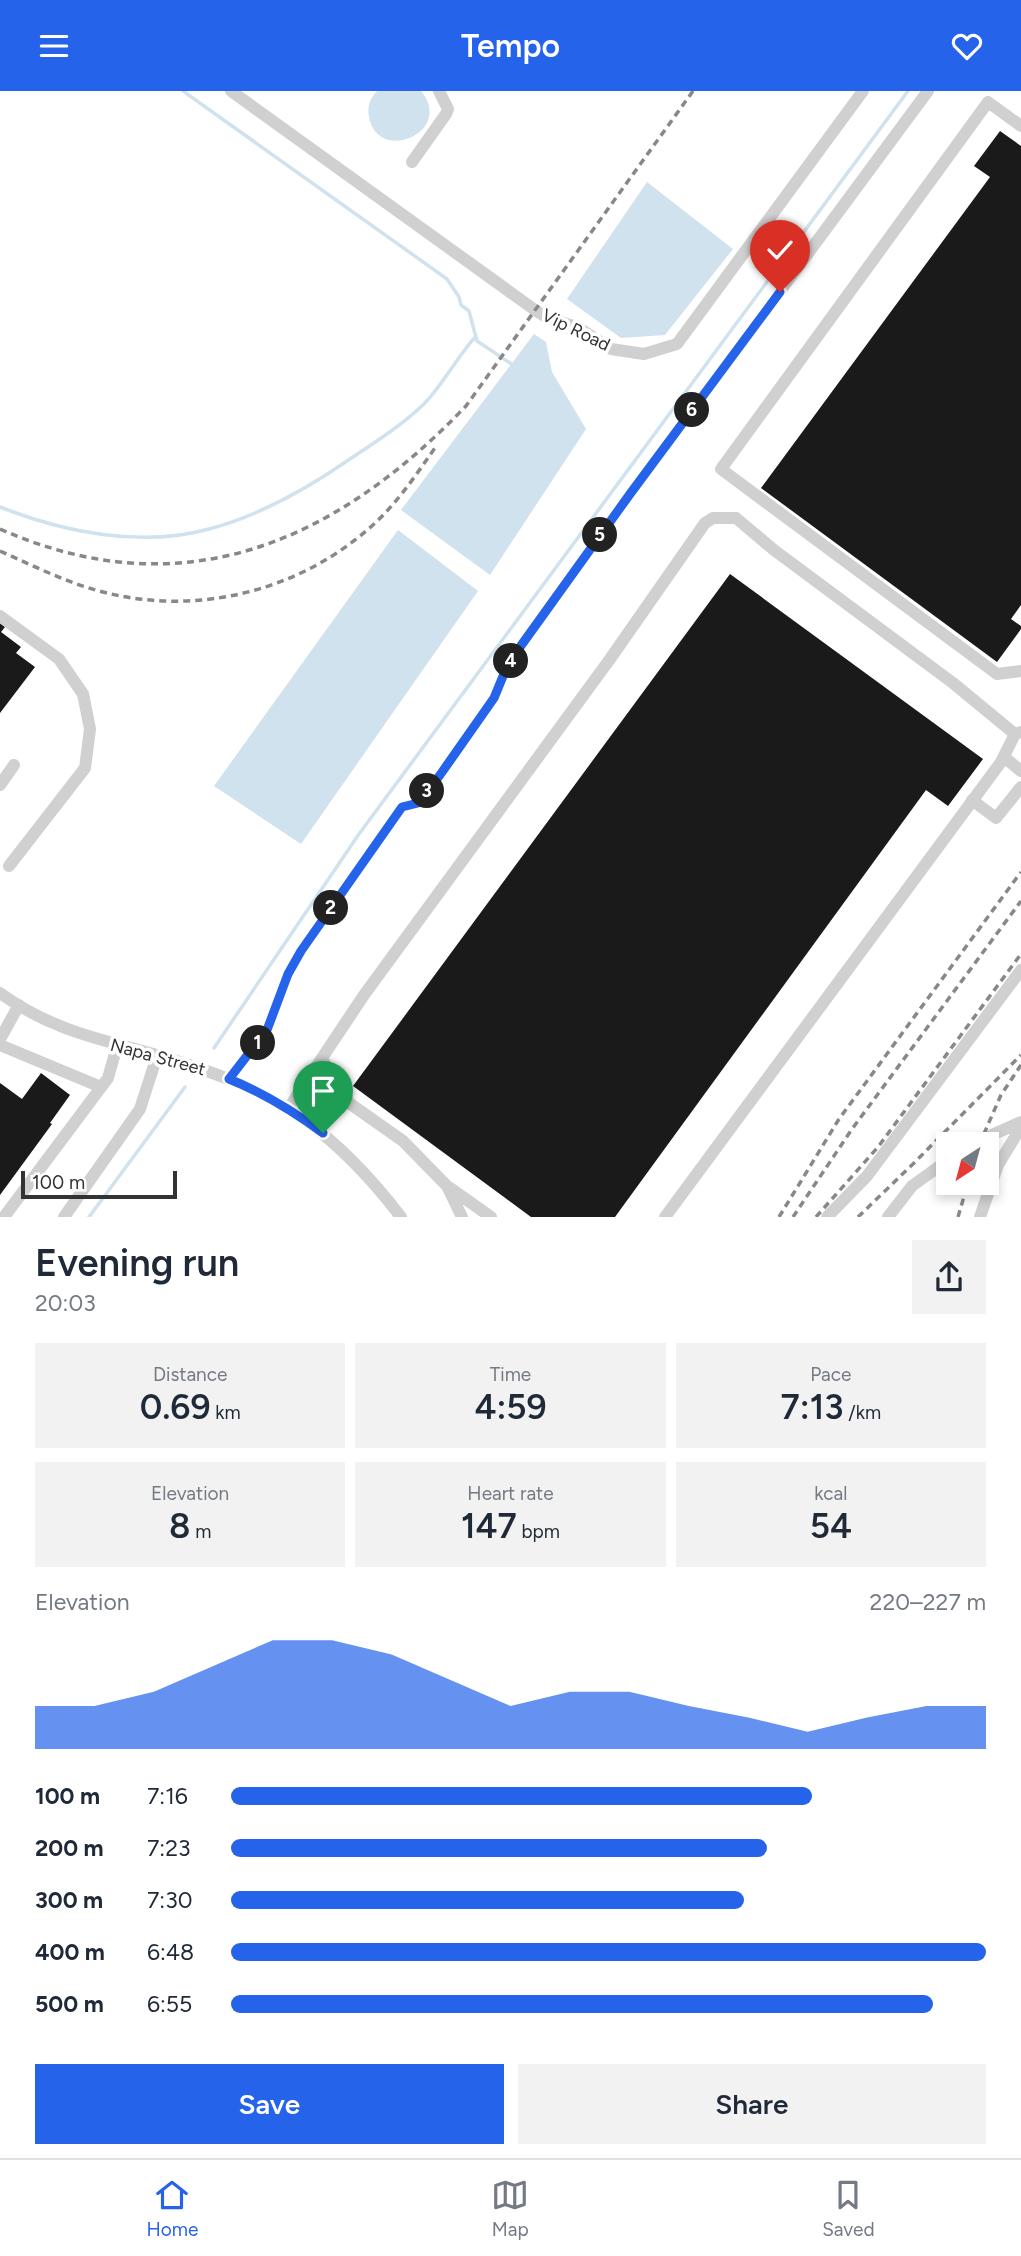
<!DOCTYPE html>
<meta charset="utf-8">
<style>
body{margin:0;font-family:Figtree,sans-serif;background:#f2f2f3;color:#1f2937;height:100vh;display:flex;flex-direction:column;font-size:26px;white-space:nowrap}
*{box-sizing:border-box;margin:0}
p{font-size:23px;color:#747a83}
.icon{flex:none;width:38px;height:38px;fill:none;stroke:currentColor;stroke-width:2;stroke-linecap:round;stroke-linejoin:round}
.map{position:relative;height:1126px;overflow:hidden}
.drawer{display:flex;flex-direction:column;background:#fff;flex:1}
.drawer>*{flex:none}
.needle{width:46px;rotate:216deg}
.buttons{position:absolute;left:936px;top:1041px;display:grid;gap:14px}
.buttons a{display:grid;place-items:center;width:63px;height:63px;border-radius:0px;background:#fff;box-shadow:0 4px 10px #0003;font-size:35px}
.scale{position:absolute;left:21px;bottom:18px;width:156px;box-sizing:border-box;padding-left:7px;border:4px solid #333;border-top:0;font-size:19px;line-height:24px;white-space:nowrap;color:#333;-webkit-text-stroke:5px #fff;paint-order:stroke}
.pin{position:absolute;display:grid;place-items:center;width:60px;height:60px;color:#fff;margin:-72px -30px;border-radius:50% 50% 50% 0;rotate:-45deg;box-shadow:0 0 7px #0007}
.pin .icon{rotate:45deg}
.km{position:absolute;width:35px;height:35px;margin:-18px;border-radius:50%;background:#222;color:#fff;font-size:19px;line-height:35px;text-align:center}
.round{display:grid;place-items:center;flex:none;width:74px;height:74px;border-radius:0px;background:#f2f2f3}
.summary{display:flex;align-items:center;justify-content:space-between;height:119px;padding:0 35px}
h1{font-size:38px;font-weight:600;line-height:52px}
.stats{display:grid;grid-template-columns:repeat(3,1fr);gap:10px;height:119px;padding:7px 35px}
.stats div{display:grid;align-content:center;border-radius:0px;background:#f2f2f3;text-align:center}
.stats b{font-size:35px;font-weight:600}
.stats small{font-size:19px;font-weight:400}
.stats p{font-size:19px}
.chart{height:196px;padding:14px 35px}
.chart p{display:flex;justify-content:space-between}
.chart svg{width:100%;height:126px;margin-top:7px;fill:#2563eb;opacity:.7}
.cta{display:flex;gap:14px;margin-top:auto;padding:14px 35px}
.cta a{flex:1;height:80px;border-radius:0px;background:#2563eb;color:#fff;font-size:28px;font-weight:600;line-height:80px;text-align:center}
.cta a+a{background:#f2f2f3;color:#1f2937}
ul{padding:0 35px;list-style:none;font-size:23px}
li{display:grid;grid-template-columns:112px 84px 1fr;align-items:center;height:52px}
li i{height:18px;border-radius:9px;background:#2563eb}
header{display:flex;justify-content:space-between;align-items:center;height:91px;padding:0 35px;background:#2563eb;color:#fff;font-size:32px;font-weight:600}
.menu{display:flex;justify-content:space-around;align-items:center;height:98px;border-top:2px solid #e0e1e3;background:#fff;font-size:19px;color:#747a83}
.menu a{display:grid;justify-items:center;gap:4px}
.menu .active{color:#2563eb}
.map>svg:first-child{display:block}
.water{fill:#cfe2ee}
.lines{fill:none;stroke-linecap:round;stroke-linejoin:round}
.stream{stroke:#cfe2ee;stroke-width:3.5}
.building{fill:#1a1a1a}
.minor{stroke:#d0d0d0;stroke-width:12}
.rail{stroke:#888;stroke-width:3.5;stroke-dasharray:7 5;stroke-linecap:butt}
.route-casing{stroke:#fff;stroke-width:14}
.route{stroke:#2563eb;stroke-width:9}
.labels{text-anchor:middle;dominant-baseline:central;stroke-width:7;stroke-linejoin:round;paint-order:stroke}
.street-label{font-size:18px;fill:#333;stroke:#fff}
</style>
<header><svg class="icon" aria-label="menu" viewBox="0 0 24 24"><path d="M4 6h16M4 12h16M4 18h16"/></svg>Tempo<svg class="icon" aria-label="heart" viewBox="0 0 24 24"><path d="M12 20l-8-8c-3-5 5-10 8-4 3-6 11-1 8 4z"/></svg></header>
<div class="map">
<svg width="1021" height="1126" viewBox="0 0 1021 1126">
<rect width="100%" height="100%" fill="#fff"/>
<!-- water -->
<path class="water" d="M377 0H421C455 41 378 74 369 26 367 16 370 7 377 0Z
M647 91 733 158 665 244 621 247 567 208Z
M534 243 546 251 552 281 586 338 490 484 401 419Z
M398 439 478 500 301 753 214 695Z"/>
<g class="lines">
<!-- stream -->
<path class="stream" d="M183 0 447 188 459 206 461 214 469 220 477 250 513 274
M0 416C64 441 141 457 209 438 258 425 305 399 347 370 374 352 401 335 424 313 444 292 457 266 476 245
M214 957 359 743 908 0
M89 1126 185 996"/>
</g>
<!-- building -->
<path class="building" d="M1000 40 1021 55V514L1011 528 1021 535V538L997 571 761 397 990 86 974 75Z
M730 483 983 668 948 715 926 699 615 1126H531L353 995Z
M0 532 5 536 1 541 21 556 16 562 35 576 0 622Z
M41 982 70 1004 50 1032 52 1033 0 1104V992L22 1008Z"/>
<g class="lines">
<!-- minor -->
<path class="minor" d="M231 0 535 219 546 226 579 237 611 258 644 263 677 253 863 0
M1021 35 988 11 721 378 997 583 1021 580
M412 71 446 23 448 18 439 0
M0 525 59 568 83 603 90 638 85 677 9 775
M1004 666 1021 680
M0 694 14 674
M972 709 996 727 1021 696
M0 902C61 946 116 950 183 972 281 1002 339 1045 401 1126
M0 948 19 914
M0 954 101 996
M322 968 349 1012 403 1050 447 1095 462 1126
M229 988 267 939 288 883 301 860 402 716 418 712 440 684 494 607 505 578 515 563 630 403 928 0
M288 1018 364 904 610 568 705 432 713 427H736L774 459 953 592 1015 643 1021 641
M969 1054 1021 1031
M450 1097 491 1126
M4 1126 108 987 117 955
M64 1126 140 1018 157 965
M665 1126 1001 671 1015 643
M827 1126 867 1085 1021 879
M888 1126 912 1095 948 1069
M980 1126 998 1074 1021 1036"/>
<!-- rail -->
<path class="rail" d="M0 438C183 519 336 451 466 315L693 0
M0 460C34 475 67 492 103 501 199 526 302 499 374 433 399 410 418 381 437 354
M979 1054 1001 1004 1021 974
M779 1126 839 1028 1021 781
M793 1126 852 1038 1021 810
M816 1126 878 1056 1021 863
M858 1126 915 1071 1021 964
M958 1126 968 1092"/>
</g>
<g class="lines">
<!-- route casing -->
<g class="route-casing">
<path id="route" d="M323 1042C293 1020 264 1002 229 988L267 939 288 883 301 860 402 716 418 712 440 684 494 607 506 578 515 563 630 403 780 201"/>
</g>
<!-- route -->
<use href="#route" class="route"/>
</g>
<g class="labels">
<!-- street labels -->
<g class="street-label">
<text transform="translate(576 239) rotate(26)">Vip Road</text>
<text transform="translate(158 966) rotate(15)">Napa Street</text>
</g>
</g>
</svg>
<div class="buttons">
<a><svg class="needle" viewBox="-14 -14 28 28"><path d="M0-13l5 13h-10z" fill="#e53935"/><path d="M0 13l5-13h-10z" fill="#747a83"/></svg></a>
</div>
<div class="scale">100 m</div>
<div class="pin" style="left:323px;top:1042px;background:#1e9e55"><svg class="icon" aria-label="arrive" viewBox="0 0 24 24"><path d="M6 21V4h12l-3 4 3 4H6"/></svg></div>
<div class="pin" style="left:780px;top:201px;background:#d93025"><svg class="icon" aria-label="check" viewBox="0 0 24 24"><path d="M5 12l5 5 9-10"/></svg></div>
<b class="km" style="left:258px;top:952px">1</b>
<b class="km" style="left:331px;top:817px">2</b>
<b class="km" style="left:427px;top:700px">3</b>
<b class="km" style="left:511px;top:570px">4</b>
<b class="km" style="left:600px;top:444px">5</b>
<b class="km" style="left:692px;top:319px">6</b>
</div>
<section class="drawer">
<div class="summary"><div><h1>Evening run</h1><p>20:03</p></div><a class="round"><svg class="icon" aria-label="share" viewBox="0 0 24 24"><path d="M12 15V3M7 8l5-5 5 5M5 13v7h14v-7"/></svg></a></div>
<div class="stats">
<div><p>Distance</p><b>0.69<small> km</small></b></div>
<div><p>Time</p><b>4:59</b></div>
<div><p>Pace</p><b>7:13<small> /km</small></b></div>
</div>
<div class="stats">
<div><p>Elevation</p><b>8<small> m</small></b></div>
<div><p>Heart rate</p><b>147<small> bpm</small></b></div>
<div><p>kcal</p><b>54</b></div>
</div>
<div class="chart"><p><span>Elevation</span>220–227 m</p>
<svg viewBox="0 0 160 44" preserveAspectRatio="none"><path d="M0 44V29L10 29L20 24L30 15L40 6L50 6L60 11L70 20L80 29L90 24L100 24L110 29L120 33L130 38L140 33L150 29L160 29V44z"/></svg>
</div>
<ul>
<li><b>100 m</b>7:16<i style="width:77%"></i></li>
<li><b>200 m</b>7:23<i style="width:71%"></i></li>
<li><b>300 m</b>7:30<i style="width:68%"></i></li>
<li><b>400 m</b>6:48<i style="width:100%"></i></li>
<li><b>500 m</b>6:55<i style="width:93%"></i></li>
</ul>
<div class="cta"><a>Save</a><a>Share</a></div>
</section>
<nav class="menu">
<a class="active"><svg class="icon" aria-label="home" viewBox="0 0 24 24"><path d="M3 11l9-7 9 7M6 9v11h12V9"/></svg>Home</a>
<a><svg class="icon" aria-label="map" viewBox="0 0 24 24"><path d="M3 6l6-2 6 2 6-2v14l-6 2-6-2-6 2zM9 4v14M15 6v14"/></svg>Map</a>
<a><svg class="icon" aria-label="saved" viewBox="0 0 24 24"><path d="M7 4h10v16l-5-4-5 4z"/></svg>Saved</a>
</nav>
